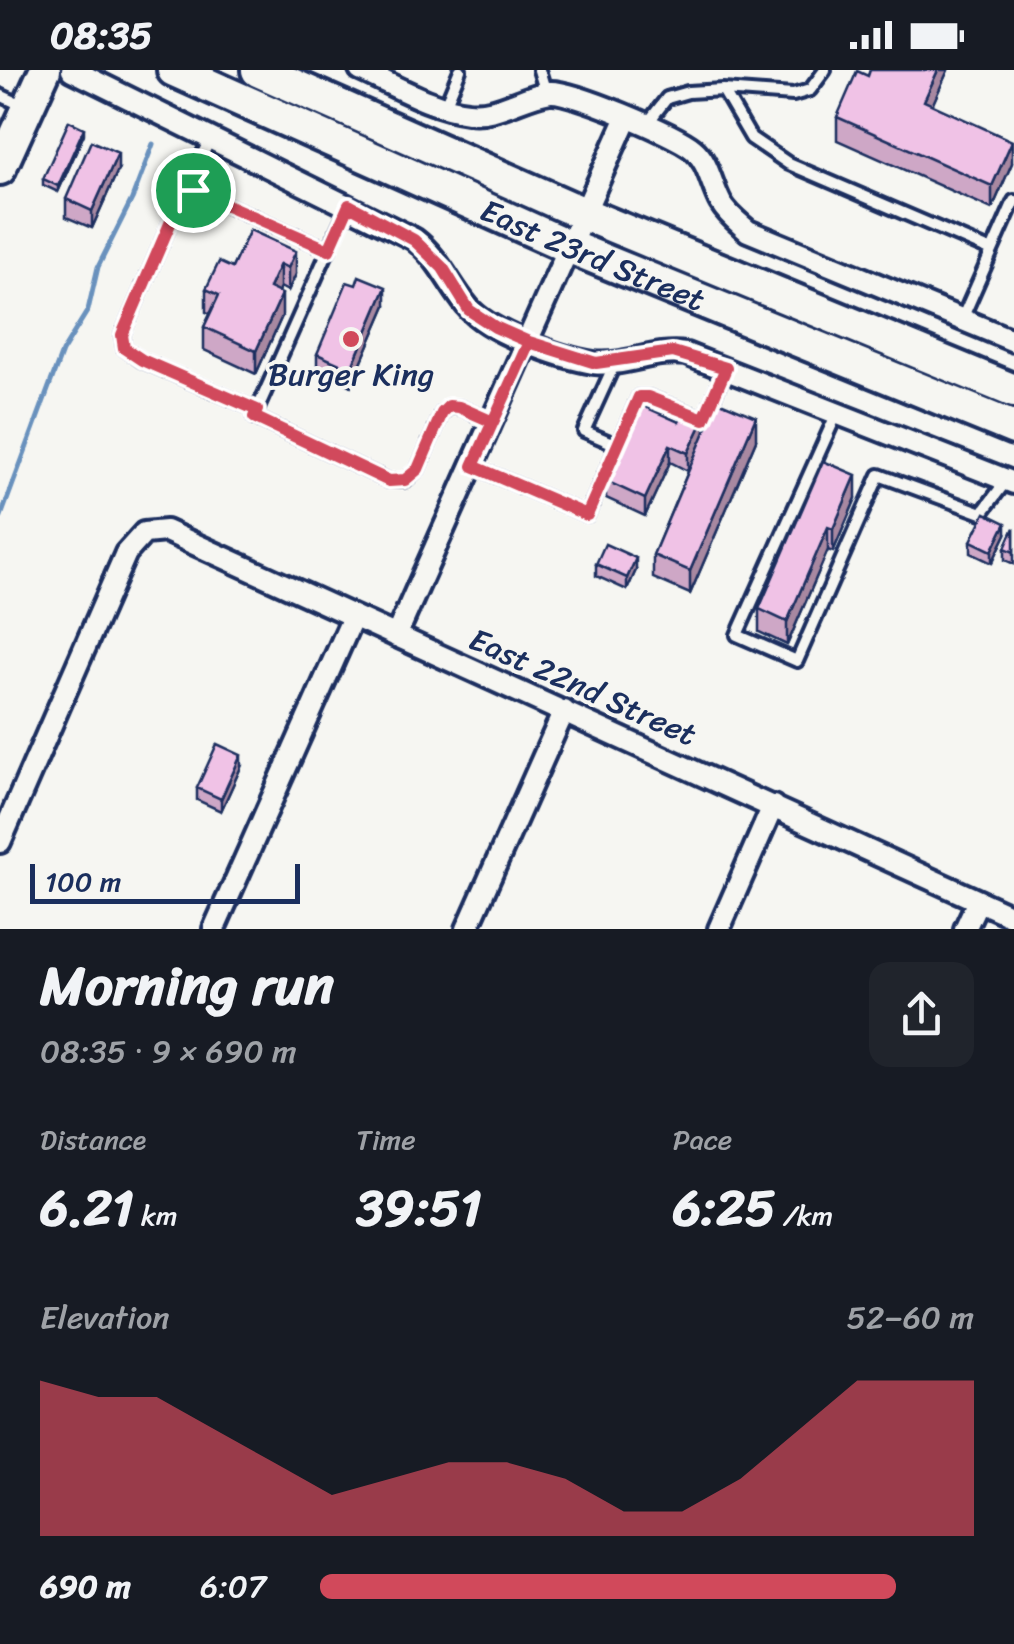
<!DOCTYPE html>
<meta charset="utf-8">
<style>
body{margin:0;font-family:Sriracha,sans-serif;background:#20242c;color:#f1f3f6;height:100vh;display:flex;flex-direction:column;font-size:38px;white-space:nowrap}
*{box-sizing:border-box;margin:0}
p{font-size:32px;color:#9ea1a6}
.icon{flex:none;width:55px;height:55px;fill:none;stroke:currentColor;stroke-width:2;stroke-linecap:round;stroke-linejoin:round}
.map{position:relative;height:859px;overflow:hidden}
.side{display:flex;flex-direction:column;background:#171b24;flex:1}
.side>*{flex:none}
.scale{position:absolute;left:30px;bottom:25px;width:270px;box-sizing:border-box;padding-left:10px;border:5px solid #1b2f5e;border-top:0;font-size:28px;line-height:35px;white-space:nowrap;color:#1b2f5e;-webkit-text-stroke:8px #f6f6f2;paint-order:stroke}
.pin{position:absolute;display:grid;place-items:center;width:85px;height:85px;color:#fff;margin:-42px;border:5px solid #fff;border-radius:50%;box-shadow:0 2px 10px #0007}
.round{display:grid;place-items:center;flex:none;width:105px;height:105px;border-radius:20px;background:#20242c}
.overview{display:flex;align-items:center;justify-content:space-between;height:170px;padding:0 40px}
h1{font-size:55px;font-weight:700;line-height:75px}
.figures{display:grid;grid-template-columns:repeat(3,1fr);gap:15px;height:170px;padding:10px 40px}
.figures div{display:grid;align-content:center}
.figures b{font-size:50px;font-weight:700}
.figures small{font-size:28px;font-weight:400}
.figures p{font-size:28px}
.chart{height:280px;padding:20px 40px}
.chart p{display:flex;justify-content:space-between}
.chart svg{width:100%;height:180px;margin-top:10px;fill:#d1495b;opacity:.7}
ul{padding:0 40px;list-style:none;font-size:32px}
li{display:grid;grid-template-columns:160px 120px 1fr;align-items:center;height:75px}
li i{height:25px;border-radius:12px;background:#d1495b}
.status{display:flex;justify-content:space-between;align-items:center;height:70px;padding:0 50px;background:#171b24;direction:ltr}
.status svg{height:28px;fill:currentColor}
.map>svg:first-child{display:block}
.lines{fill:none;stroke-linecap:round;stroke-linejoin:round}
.stream{stroke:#6991bd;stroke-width:5}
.lane-casing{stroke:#1b2f5e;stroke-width:18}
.street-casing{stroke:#1b2f5e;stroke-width:28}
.secondary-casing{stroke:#1b2f5e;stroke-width:38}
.primary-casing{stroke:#1b2f5e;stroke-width:40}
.lane{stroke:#f6f6f2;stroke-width:10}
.street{stroke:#f6f6f2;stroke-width:20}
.secondary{stroke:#f6f6f2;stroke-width:30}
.primary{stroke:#f6f6f2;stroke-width:32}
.wall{fill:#cea7c6;stroke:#1b2f5e;stroke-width:2.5}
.shaded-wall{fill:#a888a1;stroke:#1b2f5e;stroke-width:2.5}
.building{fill:#f0c2e6;stroke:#1b2f5e;stroke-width:2.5}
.route-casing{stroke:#fff;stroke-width:20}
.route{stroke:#d1495b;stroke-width:12}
.poi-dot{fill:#d1495b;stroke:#f6f6f2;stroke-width:4}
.labels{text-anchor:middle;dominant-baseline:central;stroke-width:8;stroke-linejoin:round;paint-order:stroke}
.street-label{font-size:32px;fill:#1b2f5e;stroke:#f6f6f2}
.poi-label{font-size:32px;fill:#1b2f5e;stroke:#f6f6f2}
</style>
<div class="status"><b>08:35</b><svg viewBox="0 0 49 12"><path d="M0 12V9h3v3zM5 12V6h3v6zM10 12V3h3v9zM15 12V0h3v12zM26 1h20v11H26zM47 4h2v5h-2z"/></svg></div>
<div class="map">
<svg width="1014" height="859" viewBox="0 0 1014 859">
<rect width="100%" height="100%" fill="#f6f6f2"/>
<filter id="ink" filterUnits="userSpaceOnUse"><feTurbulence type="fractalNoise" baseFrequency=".01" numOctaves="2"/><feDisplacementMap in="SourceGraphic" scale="20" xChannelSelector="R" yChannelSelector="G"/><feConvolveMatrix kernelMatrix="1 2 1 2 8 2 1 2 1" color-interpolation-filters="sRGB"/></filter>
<g filter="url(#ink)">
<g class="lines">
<!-- stream -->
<path class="stream" d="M0 449 62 282 88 240 98 197 132 129 153 74"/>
<!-- lane casing -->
<g class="lane-casing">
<path id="lane" d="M539 0 546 23
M723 20 751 68 789 94 992 181
M0 25 26 37
M445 36 460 0
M646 55 667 28 688 22 723 20 793 25 810 20 825 0
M211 68 188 112 193 120 329 180
M188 112 122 265 124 278 141 290 257 340
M348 136 254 347 389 411H405L418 399 442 343 449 337H459L493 352
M962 249 1014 131
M615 293 584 361 619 376
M837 343 737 565 797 591 879 405 982 443 1006 411
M473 396 587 445 639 327H648L704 349 726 299"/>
</g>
<!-- street casing -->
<g class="street-casing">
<path id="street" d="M72 0 414 169C439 188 448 213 467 236 487 262 561 288 594 293 625 297 654 279 686 284L1014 413
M360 0C394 15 431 38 468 42 497 46 522 26 550 22 571 20 675 64 693 79 709 92 711 115 721 133 728 145 738 152 748 161L1014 271
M396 566 627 47
M0 772 126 483 144 463 166 461 1014 847
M214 859 353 547
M467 859 564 641
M719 859 773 736
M965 859 978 831"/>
</g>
<!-- secondary casing -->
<g class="secondary-casing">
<path id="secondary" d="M0 99 45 0"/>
</g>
<!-- primary casing -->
<g class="primary-casing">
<g id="primary">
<path id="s1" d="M174 0 570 177 1014 358"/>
<path d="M258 0 584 144 1014 321"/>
</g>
</g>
<!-- lane -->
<use href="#lane" class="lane"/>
<!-- street -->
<use href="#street" class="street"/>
<!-- secondary -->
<use href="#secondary" class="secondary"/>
<!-- primary -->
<use href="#primary" class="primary"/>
</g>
<!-- wall -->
<path class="wall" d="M870 0H948L932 35 1012 93 992 139 837 70V47L868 6Z
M84 64 58 122 43 115V109Z
M118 100 92 158 66 147V129Z
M250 160 296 204 288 221 280 217 278 222 282 246 256 304 204 280V257L211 244 206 242V219L232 198Z
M356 215 386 235 351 316 317 302V284Z
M641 335 705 364 756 370 690 524 653 508V485L700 373 688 401 670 392 645 446 606 428V411Z
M823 391 856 428 833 482 828 480 787 575 759 562V539Z
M1014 458V494L1005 490V478Z
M1006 464 992 493 971 483V471Z
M596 494 636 500 627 520 596 506Z
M241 697 221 741 197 730V718Z"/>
<!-- shaded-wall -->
<path class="shaded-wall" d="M938 0H948L924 54V31Z
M84 58V64L58 122V116Z
M1012 71V93L992 139V116Z
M118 83V100L92 158V141Z
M296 181V204L288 221V198Z
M280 194V217L269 240V218Z
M386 217V235L351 316V299Z
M282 224V246L256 304V281Z
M705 347V364L688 401V383Z
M756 347V370L690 524V501Z
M670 375V392L645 446V429Z
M856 405V428L833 482V459Z
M1006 453V464L992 493V481Z
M828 457V480L787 575V552Z
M636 488V500L627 520V508Z
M241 685V697L221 741V729Z"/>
<!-- building -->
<path class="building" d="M870 0H938L924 31 1012 71 992 116 837 47 857 1 868 6Z
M69 51 84 58 58 116 43 109Z
M91 71 118 83 92 141 66 129Z
M250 160 296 181 288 198 280 194 269 218 282 224 256 281 204 257 219 225 206 219 219 192 232 198Z
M359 206 386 217 351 299 317 284 347 212 356 215Z
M718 331 756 347 690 501 653 485Z
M641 335 679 352 686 338 705 347 688 383 670 375 645 429 606 411Z
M823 391 856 405 833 459 828 457 787 552 759 539Z
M985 443 1006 453 992 481 971 471Z
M1014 458V482L1005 478Z
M605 474 636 488 627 508 596 494Z
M217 674 241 685 221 729 197 718Z"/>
</g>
<g class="lines" filter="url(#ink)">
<!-- route casing -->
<g class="route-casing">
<path id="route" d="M193 120 188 112 122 265 124 278 142 290 257 340 254 347 389 411 405 410 418 399 442 343 449 336 459 337 493 352 529 272 596 293 673 282 726 298 704 349 648 327H639L587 445 473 396 529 272 495 257 469 240 443 198 414 170 349 135 329 180 193 120"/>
</g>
<!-- route -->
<use href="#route" class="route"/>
</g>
<!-- markers -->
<circle class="poi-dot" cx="351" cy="269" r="10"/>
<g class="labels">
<!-- street labels -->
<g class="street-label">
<text stroke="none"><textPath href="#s1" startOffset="458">East 23rd Street</textPath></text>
<text transform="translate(583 617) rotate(24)">East 22nd Street</text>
</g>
<!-- poi labels -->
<g class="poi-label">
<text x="351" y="304">Burger King</text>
</g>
</g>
</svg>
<div class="scale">100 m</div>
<div class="pin" style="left:193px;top:120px;background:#1e9e55"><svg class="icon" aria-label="arrive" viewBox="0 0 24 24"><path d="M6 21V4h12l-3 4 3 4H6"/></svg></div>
</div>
<section class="side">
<div class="overview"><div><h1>Morning run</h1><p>08:35 · 9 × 690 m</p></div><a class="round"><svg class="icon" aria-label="share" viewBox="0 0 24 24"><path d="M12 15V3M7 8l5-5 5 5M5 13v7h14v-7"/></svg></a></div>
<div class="figures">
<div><p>Distance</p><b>6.21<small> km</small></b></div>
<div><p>Time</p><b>39:51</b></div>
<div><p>Pace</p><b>6:25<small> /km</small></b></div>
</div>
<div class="chart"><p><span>Elevation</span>52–60 m</p>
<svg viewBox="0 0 160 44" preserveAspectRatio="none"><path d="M0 44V6L10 10L20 10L30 18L40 26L50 34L60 30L70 26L80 26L90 30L100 38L110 38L120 30L130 18L140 6L150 6L160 6V44z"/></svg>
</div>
<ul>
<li><b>690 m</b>6:07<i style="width:88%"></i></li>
</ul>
</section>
